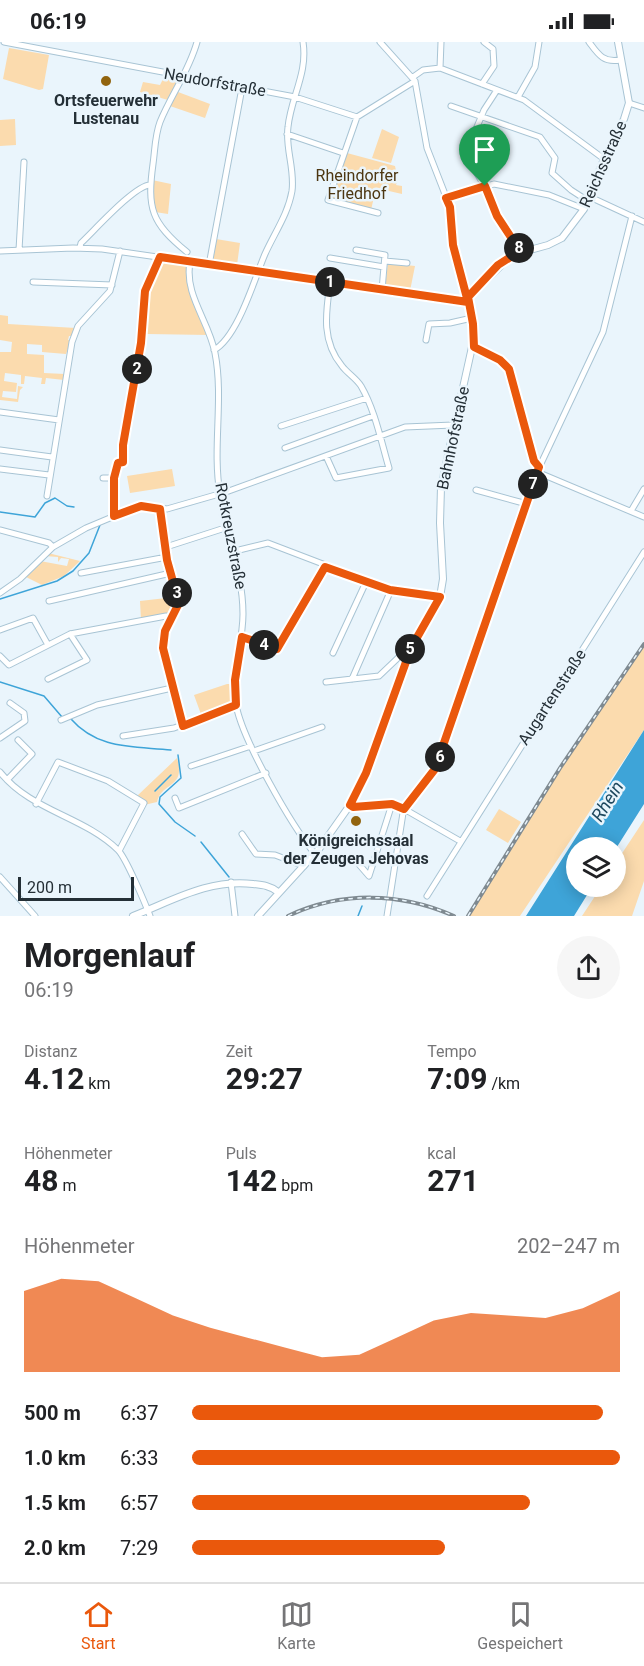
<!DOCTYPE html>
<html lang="de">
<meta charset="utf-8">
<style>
body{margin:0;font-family:Roboto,sans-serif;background:#f6f6f6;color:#202124;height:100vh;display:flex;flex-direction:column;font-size:22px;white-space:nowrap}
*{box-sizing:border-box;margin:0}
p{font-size:20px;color:#757577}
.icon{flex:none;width:33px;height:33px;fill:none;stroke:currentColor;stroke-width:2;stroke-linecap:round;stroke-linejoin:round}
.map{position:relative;height:874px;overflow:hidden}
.sheet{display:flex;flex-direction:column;background:#fff;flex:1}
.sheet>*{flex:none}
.tools{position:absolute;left:566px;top:795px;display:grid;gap:12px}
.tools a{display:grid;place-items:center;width:60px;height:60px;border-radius:50%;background:#fff;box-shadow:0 3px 15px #0003;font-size:30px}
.scale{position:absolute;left:18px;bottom:15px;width:116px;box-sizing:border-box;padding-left:6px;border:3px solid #242f36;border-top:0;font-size:16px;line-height:21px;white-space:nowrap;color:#242f36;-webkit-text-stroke:4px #eaf5fc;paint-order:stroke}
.pin{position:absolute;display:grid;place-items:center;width:51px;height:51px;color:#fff;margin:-62px -26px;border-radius:50% 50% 50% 0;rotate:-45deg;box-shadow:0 0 6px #0007}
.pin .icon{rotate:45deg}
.km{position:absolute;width:30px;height:30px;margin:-15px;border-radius:50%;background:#222;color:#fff;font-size:16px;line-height:30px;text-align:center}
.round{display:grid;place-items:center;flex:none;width:63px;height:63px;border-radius:32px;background:#f6f6f6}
.headline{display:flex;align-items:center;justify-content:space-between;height:102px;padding:0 24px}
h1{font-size:33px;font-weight:700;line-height:45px}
.figures{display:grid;grid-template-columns:repeat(3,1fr);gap:9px;height:102px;padding:6px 24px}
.figures div{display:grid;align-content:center}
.figures b{font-size:30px;font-weight:700}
.figures small{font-size:16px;font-weight:400}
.figures p{font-size:16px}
.chart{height:168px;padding:12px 24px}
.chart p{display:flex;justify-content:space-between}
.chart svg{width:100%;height:108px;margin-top:6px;fill:#ea580c;opacity:.7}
ul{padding:0 24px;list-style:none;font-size:20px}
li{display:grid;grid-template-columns:96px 72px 1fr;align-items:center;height:45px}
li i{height:15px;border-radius:8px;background:#ea580c}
.status{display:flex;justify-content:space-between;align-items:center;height:42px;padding:0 30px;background:#fff;direction:ltr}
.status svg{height:16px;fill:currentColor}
.menu{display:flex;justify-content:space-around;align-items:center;height:84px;border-top:2px solid #e0e0e0;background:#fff;font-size:16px;color:#757577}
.menu a{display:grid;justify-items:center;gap:3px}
.menu .selected{color:#ea580c}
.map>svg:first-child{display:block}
.green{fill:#fbdbae}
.water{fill:#3ea4d8}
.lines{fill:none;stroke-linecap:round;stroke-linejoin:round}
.stream{stroke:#3ea4d8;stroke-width:1.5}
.minor-casing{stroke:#a8c4d4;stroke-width:7}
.major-casing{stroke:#a8c4d4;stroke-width:8}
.minor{stroke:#fff;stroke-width:5}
.major{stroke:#fff;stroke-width:6}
.rail-casing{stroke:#7f8a91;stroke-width:4}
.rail{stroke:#eaf5fc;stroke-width:1.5;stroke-dasharray:4.5;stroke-linecap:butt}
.route-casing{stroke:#fff;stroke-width:12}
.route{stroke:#ea580c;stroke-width:8}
.poi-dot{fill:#91640e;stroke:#eaf5fc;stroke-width:2}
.labels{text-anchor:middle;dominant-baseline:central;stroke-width:5;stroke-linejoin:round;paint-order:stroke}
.street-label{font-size:16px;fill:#242f36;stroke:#eaf5fc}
.poi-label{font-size:16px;font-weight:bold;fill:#242f36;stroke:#eaf5fc}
.park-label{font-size:16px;fill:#4c3611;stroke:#eaf5fc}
.water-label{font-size:18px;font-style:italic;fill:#1e485e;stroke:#eaf5fc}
</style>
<div class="status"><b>06:19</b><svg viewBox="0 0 49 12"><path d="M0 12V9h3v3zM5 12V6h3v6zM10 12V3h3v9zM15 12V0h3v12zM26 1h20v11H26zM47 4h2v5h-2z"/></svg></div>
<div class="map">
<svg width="644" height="874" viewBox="0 0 644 874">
<rect width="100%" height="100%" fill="#eaf5fc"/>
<!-- green -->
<path class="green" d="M9 6 49 13 43 47 39 48 3 37Z
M165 33 179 37 168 58 140 50 143 40 160 43Z
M178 50 210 62 205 76 170 64Z
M15 77 16 103 0 104V78Z
M382 87 399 95 391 121 372 116Z
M347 111 395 124 398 138 396 143 402 144V152L376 146 371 168 330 158Z
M152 138 171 142 168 172 155 170Z
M216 197 240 201 237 223 213 220Z
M160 215 190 220 188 232 209 293 147 292 149 268 143 267 145 248Z
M388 221 415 224 410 249 385 245Z
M0 273 8 274V282L76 286 72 294H69L68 298H71L66 312 42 310V303L27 302V312L44 313V331L65 332 64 338 46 336 45 342H41L42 336 25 334 24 342H21V333L5 331 4 339 17 341 16 350 3 349 2 355 17 357 18 344 23 345 20 348 18 360 0 358V310H11L12 300 0 298Z
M172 427 175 444 130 451 127 434Z
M48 511 80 519 64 534 42 543 24 534 40 519 67 524 69 517 61 516 58 520V515L45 514Z
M175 555 177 559 173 571 141 578 140 559Z
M644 602V688L520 874H467L532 770Z
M227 642H231L232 662 202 675 194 653Z
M177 716C186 747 162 739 157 760L144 763 137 754Z
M499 767 521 780 508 801 486 788Z
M644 778V839L632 874H582L601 845 615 844V822Z"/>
<!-- water -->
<path class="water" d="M644 688V762L615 808 576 806V844L592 845 574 874H526Z"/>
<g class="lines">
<!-- stream -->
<path class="stream" d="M0 470 35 475 45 461 55 456 67 464 74 465
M0 557 57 539 73 529 89 511 100 483
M0 640 44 654 62 675
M70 676C98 708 132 704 171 708
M178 713 181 736 160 755 159 762 175 780 195 794
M155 749 171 733
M201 800 229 835
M358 874 362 864"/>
<!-- minor casing -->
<g class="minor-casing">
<path id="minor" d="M4 0 295 55 357 75 415 39
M380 0 415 39 427 106 450 165 453 203 468 255
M589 0C598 12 603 21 620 18
M440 26 441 0
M413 35 423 28 440 26 524 58 604 117
M482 42 494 24 493 7 484 0
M497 48 484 68 469 104V113L471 122 489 151 497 174 520 209
M518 55 535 25 539 0
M629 61 644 66
M451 64 540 95 555 116 552 131 571 148 588 159
M357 75 328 158 378 171
M287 92 343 111
M590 155 644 180
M446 156 494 142 549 153 584 167
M80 205 81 201C94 189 135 143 150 143
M19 208 24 120
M356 208 385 213 382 248
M0 209 73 206 102 207 468 260
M187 210C151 181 147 166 153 122 155 108 155 93 160 80 171 53 189 29 197 0
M330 216 384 225
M385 219 407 221
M190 220C184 253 209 279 215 311 224 357 212 406 220 452 226 493 243 530 243 572 243 603 230 633 236 663 243 699 291 783 315 812
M209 223 242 46
M33 240 112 243
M426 298 429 282 450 281 472 276
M474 305 500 318 509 327 534 419 539 425
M214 308C238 295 255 235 265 212 275 190 288 172 292 149 295 127 285 106 288 85 291 55 308 31 303 0
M0 370 59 378
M281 384 367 356
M285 406 373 374
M0 408 52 415
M326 414 336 436 389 426C381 399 375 368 361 344 356 336 347 331 342 324 321 299 326 270 330 241
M0 427 49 433
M537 430 644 475
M103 436H114V474
M114 436 118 421 123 420V403L141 301 145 249 160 215
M476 448 527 462
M47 454 72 300 78 284 110 249 120 209
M160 467 167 518 179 560 165 589 163 606 183 684
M631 469 644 447
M0 488 49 501 53 505
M166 505 228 485
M235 509 268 501 391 548 440 555
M81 531 167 515
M0 551 20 537 53 505 86 486 129 468 146 464 167 467 226 450 405 385 453 383
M49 559 171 531
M0 588 33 576 48 603
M242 595 277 607 325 525
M333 611 366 540
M0 614 9 623 70 592 166 574 172 575
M48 637 87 618 70 592
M352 637 391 548
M326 640 379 634 400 614 408 613
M61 678 97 663 172 646
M123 694 174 686 236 663
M0 696 25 679 24 671 10 661
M254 709 322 685
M191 724 251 704
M0 730C31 769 83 774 118 808 126 816 145 861 150 874
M7 738 32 712 18 698
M175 756 179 766 266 731
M36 762 58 720 108 739 144 761 119 809
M350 763 392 762 399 764 460 799
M242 792 256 812 275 813 304 824
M356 819 369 834 392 762
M0 835 35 874
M231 840 235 874
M427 854 644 510
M387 874 403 771 437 722 537 430 603 290 632 174"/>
</g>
<!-- major casing -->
<g class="major-casing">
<path id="major" d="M133 874C174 858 208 837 253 842 263 843 271 844 278 850
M258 874 319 807 350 763 366 731 411 606 440 555 443 537 440 481 441 445 474 296 468 255 512 213 548 203 562 196 584 167 604 117 624 77 629 61 618 0"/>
</g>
<!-- minor -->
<use href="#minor" class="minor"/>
<!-- major -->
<use href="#major" class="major"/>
<!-- rail casing -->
<g class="rail-casing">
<path id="rail" d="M288 874C341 849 401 850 454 874
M468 874 560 726 644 602"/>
</g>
<!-- rail -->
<use href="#rail" class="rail"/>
</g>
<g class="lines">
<!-- route casing -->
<g class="route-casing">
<path id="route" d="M485 144 446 156 450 165 453 203 468 260 160 215 145 249 141 301 123 403V420L118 421 114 436V474L141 464 160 467 167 518 179 561 165 589 163 606 183 684 236 663 235 638 242 595 277 607 325 525 390 548 440 555 411 606 366 731 350 763 353 765 392 762 404 767 435 727 539 425 534 419 509 327 500 318 474 305 473 282 468 255 498 223 520 209 497 174 485 144"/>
</g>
<!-- route -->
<use href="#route" class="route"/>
</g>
<!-- markers -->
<g class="poi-dot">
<circle cx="106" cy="39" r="6"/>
<circle cx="356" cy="779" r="6"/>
</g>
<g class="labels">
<!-- street labels -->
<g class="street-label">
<text transform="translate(215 40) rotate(10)">Neudorfstraße</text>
<text transform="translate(603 122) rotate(-66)">Reichsstraße</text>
<text transform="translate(453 396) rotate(-78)">Bahnhofstraße</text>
<text transform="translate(231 494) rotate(79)">Rotkreuzstraße</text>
<text transform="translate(552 655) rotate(-57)">Augartenstraße</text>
</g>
<!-- poi labels -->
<g class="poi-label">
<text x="106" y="58">Ortsfeuerwehr<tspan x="106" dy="18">Lustenau</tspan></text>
<text x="356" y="798">Königreichssaal<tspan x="356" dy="18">der Zeugen Jehovas</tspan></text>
</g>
<!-- park labels -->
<g class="park-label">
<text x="357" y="133">Rheindorfer<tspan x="357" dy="18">Friedhof</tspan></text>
</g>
<!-- water labels -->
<g class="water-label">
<text transform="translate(607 759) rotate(-58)">Rhein</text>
</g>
</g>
</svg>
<div class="tools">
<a><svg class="icon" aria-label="layers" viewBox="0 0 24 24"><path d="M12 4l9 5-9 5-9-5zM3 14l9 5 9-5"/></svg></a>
</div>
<div class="scale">200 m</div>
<div class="pin" style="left:485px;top:144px;background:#1e9e55"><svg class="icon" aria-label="arrive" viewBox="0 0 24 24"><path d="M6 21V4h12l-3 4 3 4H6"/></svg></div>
<b class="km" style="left:330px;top:240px">1</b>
<b class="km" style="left:137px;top:327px">2</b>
<b class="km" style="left:177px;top:551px">3</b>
<b class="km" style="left:264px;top:603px">4</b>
<b class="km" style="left:410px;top:607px">5</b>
<b class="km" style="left:440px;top:715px">6</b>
<b class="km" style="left:533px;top:442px">7</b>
<b class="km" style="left:519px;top:206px">8</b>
</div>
<section class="sheet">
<div class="headline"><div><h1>Morgenlauf</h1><p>06:19</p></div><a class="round"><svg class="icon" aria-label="share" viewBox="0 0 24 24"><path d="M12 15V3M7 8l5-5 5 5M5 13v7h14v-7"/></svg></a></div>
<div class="figures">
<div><p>Distanz</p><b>4.12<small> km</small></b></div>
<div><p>Zeit</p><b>29:27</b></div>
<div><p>Tempo</p><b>7:09<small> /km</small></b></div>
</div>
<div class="figures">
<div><p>Höhenmeter</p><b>48<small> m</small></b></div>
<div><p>Puls</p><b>142<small> bpm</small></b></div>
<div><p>kcal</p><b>271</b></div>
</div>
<div class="chart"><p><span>Höhenmeter</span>202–247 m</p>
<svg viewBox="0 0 160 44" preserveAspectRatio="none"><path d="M0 44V11L10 6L20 7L30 14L40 21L50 26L60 30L70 34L80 38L90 37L100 30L110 23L120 20L130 21L140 22L150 18L160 11V44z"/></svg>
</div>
<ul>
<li><b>500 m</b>6:37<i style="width:96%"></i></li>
<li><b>1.0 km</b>6:33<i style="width:100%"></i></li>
<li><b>1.5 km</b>6:57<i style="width:79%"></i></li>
<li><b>2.0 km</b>7:29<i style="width:59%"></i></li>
</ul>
</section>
<nav class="menu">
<a class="selected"><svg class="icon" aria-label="home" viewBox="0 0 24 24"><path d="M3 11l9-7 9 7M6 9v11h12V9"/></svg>Start</a>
<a><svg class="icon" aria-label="map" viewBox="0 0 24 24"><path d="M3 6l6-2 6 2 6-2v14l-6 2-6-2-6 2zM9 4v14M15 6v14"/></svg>Karte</a>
<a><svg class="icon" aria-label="saved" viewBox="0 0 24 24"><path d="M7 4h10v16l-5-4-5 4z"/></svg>Gespeichert</a>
</nav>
